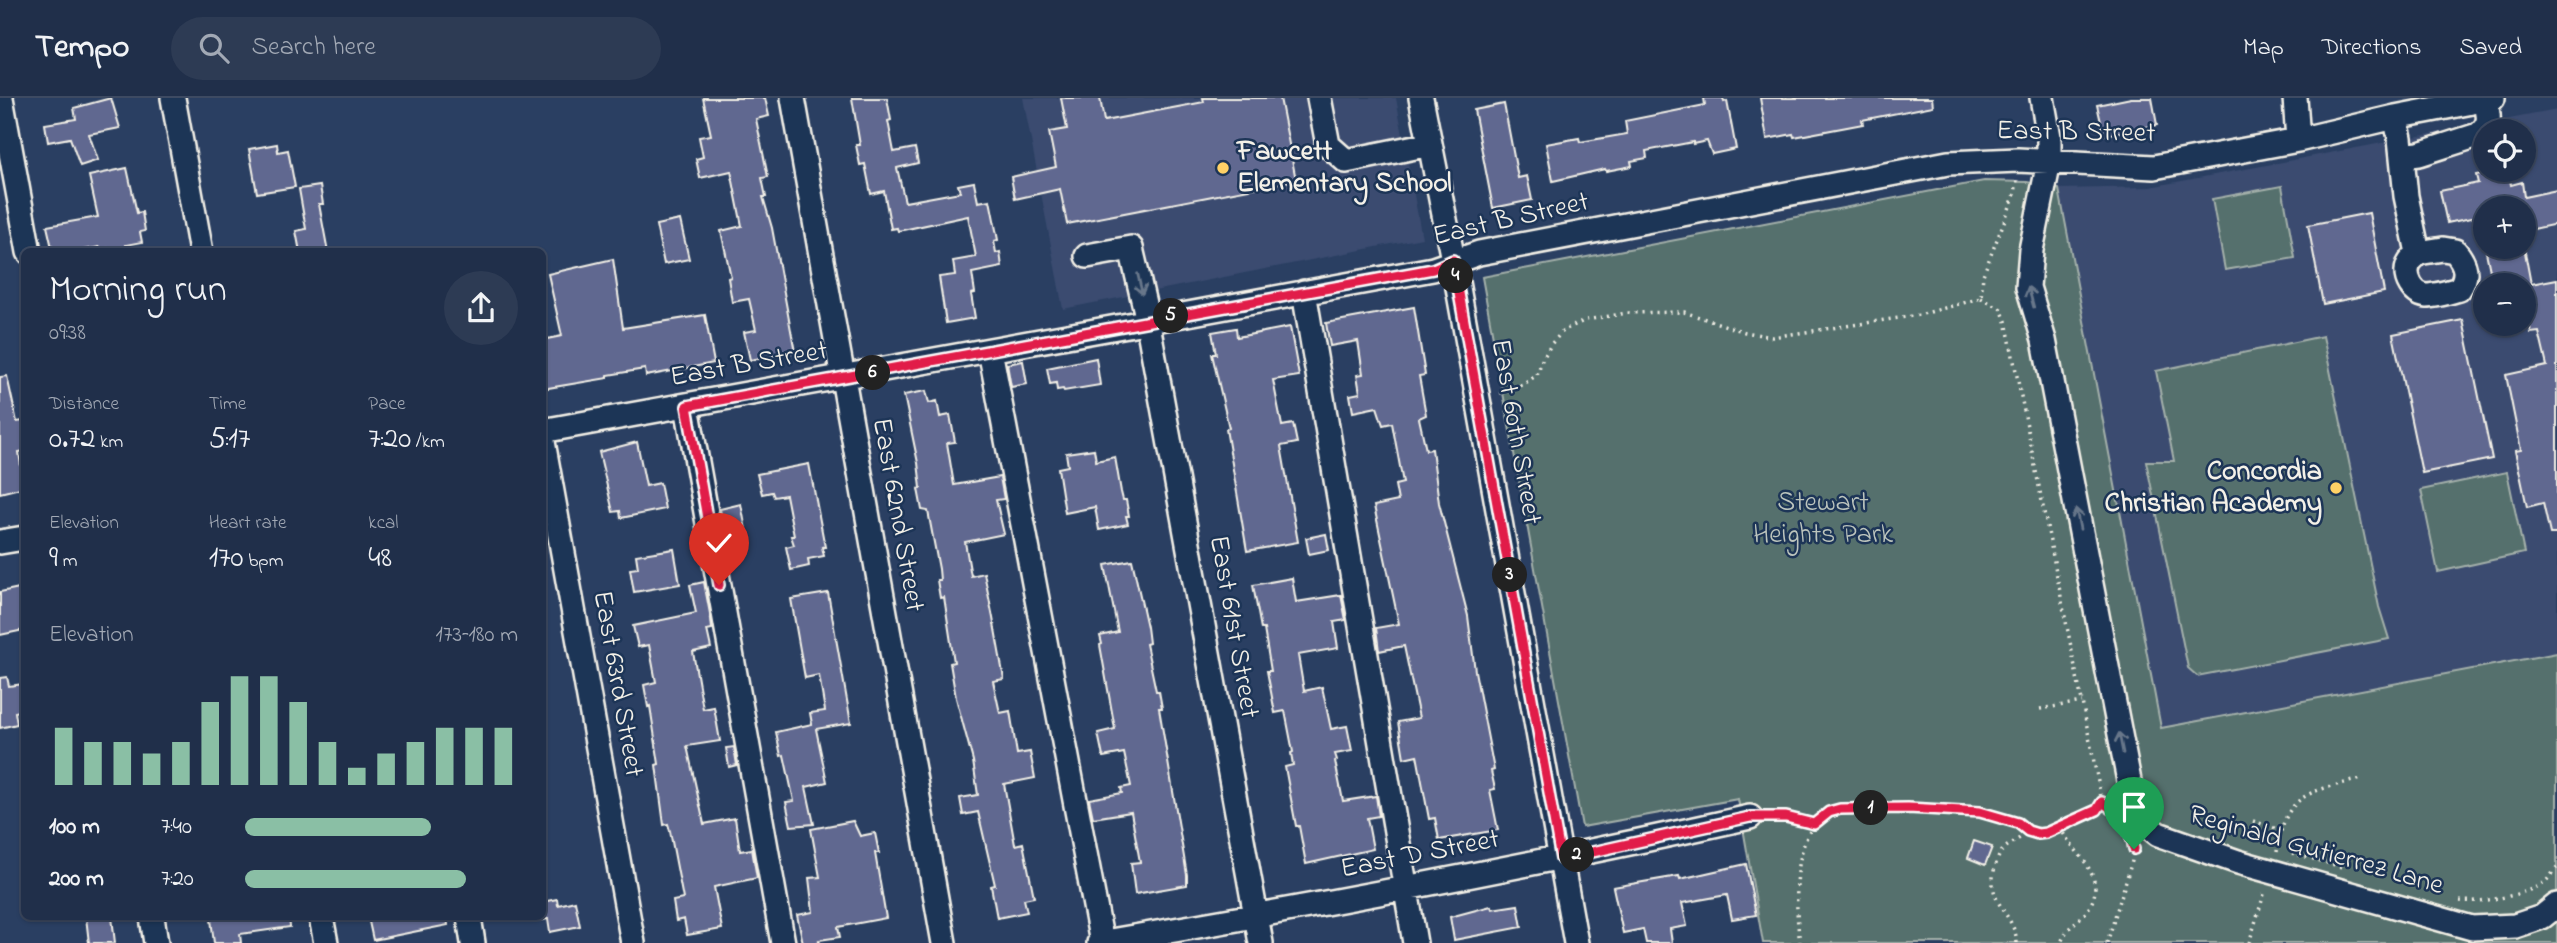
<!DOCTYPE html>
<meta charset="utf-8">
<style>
body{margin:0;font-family:"Indie Flower",sans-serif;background:#2d3b54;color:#f1f3f6;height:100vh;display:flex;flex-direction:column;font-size:26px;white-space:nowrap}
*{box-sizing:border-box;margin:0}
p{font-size:23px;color:#a2a9b5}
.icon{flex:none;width:38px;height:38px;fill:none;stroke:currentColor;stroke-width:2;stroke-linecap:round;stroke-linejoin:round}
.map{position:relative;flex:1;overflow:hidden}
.drawer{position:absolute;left:21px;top:150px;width:525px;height:672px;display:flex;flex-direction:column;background:#202f4a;border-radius:10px;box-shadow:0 2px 5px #0004,0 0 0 2px #3d4a62}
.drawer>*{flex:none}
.tools{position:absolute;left:2473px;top:21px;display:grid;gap:14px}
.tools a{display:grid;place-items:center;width:63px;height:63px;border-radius:50%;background:#202f4a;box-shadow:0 2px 5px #0004,0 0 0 2px #3d4a62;font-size:35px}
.pin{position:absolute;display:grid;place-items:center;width:60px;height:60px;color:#fff;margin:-72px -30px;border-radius:50% 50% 50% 0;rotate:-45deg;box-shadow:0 0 7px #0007}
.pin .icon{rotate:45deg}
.km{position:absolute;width:35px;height:35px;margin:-18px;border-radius:50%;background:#222;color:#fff;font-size:19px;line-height:35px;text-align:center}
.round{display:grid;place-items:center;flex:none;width:74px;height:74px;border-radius:37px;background:#2d3b54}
.summary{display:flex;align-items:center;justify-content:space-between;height:119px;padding:0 28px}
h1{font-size:38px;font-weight:600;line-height:52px}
.metrics{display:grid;grid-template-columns:repeat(3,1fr);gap:10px;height:119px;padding:7px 28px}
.metrics div{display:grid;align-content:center}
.metrics b{font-size:30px;font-weight:600}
.metrics small{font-size:19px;font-weight:400}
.metrics p{font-size:19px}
.chart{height:196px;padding:14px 28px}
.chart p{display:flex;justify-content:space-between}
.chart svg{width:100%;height:126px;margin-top:7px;stroke:#8abfa5;stroke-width:6}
ul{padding:0 28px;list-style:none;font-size:23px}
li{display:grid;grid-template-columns:112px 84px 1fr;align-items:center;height:52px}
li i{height:18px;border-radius:9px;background:#8abfa5}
header{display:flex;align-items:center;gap:42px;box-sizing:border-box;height:98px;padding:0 35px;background:#202f4a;border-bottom:2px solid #3d4a62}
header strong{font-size:33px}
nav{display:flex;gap:38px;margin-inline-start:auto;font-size:24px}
.search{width:490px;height:63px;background:#2d3b54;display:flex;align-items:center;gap:18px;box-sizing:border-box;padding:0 24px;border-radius:38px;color:#a2a9b5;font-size:26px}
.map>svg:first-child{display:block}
.built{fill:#3a4b70;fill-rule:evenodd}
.green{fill:#54706d;stroke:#a4b0aa;stroke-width:2}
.building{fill:#606890;stroke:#f4f1e8;stroke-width:2}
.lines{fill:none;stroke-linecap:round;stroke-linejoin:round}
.minor-casing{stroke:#f4f1e8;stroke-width:28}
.path{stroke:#f4f1e8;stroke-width:3.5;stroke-dasharray:2 5;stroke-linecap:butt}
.minor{stroke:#1d3557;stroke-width:23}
.oneway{stroke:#68778a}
.route-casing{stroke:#fff;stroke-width:14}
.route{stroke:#e11d48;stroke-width:9}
.poi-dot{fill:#ffd166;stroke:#1d3557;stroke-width:2.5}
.labels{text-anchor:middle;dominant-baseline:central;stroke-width:5;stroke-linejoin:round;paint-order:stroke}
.street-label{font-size:28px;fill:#f4f1e8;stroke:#1d3557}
.poi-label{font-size:28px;font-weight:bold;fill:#f4f1e8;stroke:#1d3557;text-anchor:start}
.park-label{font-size:28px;fill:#bcc4bd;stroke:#1d3557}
</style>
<header>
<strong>Tempo</strong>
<div class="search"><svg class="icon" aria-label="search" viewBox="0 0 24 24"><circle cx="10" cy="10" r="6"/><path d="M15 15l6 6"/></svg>Search here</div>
<nav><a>Map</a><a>Directions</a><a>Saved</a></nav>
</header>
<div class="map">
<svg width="2557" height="845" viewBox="0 0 2557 845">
<rect width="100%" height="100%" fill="#2a3f62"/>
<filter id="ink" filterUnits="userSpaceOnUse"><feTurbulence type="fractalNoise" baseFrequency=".0143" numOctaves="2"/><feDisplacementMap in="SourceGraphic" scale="14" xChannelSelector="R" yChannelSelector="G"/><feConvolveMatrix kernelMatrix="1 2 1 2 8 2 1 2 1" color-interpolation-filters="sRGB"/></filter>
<g filter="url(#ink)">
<!-- built -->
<path class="built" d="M1023 0H1396L1422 140 1063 211Z
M2557 12V555L2161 631 2059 91 2150 89ZM2485 33H2524V72H2485ZM2485 110H2524V149H2485ZM2485 187H2524V226H2485Z"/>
<!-- green -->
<path class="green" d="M1984 83 2027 84 2059 91 2161 630 2557 555V845H1763L1738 701 1582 729 1482 179Z
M2282 88 2295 160 2225 172 2212 101Z
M2323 238 2379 509 2389 541 2197 578 2188 570 2146 363H2174L2156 273Z
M2507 374 2524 455 2438 474 2421 392Z"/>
<!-- building -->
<path class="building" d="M111 0 120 30 89 36 98 62 80 68 70 40 48 44 45 26 76 21 74 10Z
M703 0H765L769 18 756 21 768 79 762 80 766 99H763L772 130 795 254 750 262 744 234 756 232 749 201 732 204 728 180 731 179 721 133 742 128 731 73 700 80 696 61 703 59 699 39 711 37Z
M852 0H887L891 22 888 23 894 54 915 50 918 65 897 70 905 104 960 94 958 87 974 84 978 104 990 102 998 142 994 143 996 155 1000 154 1002 169 972 175 975 195 971 196 975 220 946 225 939 179 955 177 953 163 976 159 968 118 898 133 897 130 891 131 884 93 871 96 865 66 860 67 856 47H860Z
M1061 0H1100L1104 23 1204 4 1203 0H1280L1296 82 1067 126 1060 91 1015 101 1011 79 1056 69 1049 34 1067 31Z
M1704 0H1723L1724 4 1727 3 1736 51 1712 56 1707 43 1693 46V44L1646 53 1647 60 1631 63 1632 68 1606 73 1605 71 1553 83 1546 46 1579 40 1580 44 1627 36 1625 23 1705 7Z
M1760 0H1932L1933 8 1862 22 1863 26 1794 39 1793 36 1767 41Z
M2131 0H2152L2157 27 2104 37 2097 7Z
M1504 6 1518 80 1527 78 1532 102 1493 110 1474 12Z
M277 46 278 54 288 52 295 89 257 95 249 51Z
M127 70 137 115 142 114 145 133 140 134 142 144 126 147 127 154H108L107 150 100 152V149L72 154H53L47 128 98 119 89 78Z
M2501 72H2508L2511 87 2522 84 2524 99 2557 92V126L2524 133V110H2485V117L2447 125 2440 93 2478 85 2476 77Z
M320 88 323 106H319L328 154H300L296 133 306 131 299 91Z
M2369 115 2384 194 2323 206 2308 127Z
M680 122 689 161 664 166 656 127Z
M2485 149H2524L2531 186 2557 181V436H2550L2543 405 2527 409 2515 353 2521 352 2506 277 2547 268 2539 234 2531 235 2530 229 2524 230 2525 187H2493Z
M613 161 623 230 705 217 714 265 646 278 645 271 608 277V280L542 291V242L562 238 548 176Z
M1414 209 1425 277 1419 278 1426 317 1419 320 1426 352 1432 351 1439 405 1468 518 1475 573 1494 672 1491 673 1495 691 1490 692 1498 732 1439 742 1435 720 1429 721 1417 657 1404 660 1398 624 1419 620 1404 548 1379 553 1376 530 1399 526 1374 408 1398 403 1395 387 1403 385 1392 325 1383 327 1377 309 1353 314 1350 297 1360 295 1357 277 1363 276 1358 243 1330 248 1326 225Z
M2463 222 2492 361 2422 375 2393 236Z
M1290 229 1299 278 1273 282 1282 328 1293 326 1297 345 1281 348 1298 444 1247 453 1226 331 1229 330 1212 256H1216L1212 234 1236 230 1237 239Z
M1096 260 1100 287 1064 293 1063 291 1057 292 1056 285 1050 286 1047 270Z
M1023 263 1027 286 1011 289 1007 266Z
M7 278 17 324 24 323V353L19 354 24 389 0 395V279Z
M926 293 929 305 937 303 940 319 950 317 955 344 947 345 954 387 1000 379 1004 401 996 402 1004 436 965 444 971 478 984 475 993 520 1004 581 993 583 1000 615 1010 613 1017 656 1030 654 1035 680 1004 686 1015 747 1023 745 1034 799 1024 801 1027 814 997 820 991 788 995 787 978 714 963 717 960 700 978 697 973 663 956 600 950 565 954 564 944 499 940 500 937 482H940L939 471 928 413 922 412 918 391 921 390 918 365 904 297Z
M637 344 646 388 660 385 665 411 621 420 620 413 613 414 599 354Z
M1094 351 1096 363 1115 359 1121 394 1123 402H1126L1129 418H1126L1128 426 1099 432 1095 409 1065 415 1058 370 1068 368 1066 355Z
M809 366 825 449H822L824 458 808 461 809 468 791 472 786 449 794 447 791 438H794L786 397 774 399 772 394 762 396 757 376Z
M741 406 748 442 727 446 720 411Z
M1326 436 1329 452 1309 456 1306 440Z
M674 451 680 486 634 494 630 471 638 470 636 457Z
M1132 462 1147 529 1149 545 1146 546 1156 593H1159L1162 610H1159L1187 777V787L1135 796 1131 765 1140 764 1131 714 1093 720 1089 701 1122 695 1121 690 1131 688 1124 655 1103 659 1098 635 1115 631 1100 547 1102 546 1100 538 1118 534 1105 467Z
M1292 480 1296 504 1341 497 1346 522 1334 524 1338 550 1298 557 1304 593 1322 589 1331 631 1347 628 1352 653 1335 656 1337 662 1335 663 1343 703 1376 698 1379 718 1367 720 1373 751 1306 766 1299 728H1296L1285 669 1293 667 1291 655 1293 654 1285 613 1275 615 1267 573H1271L1264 531H1261L1253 487Z
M704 484 711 521 712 531 707 532 711 550 693 554 703 611 714 609 720 643 687 648 704 726 735 720 740 753 752 751 757 780 714 789 722 831 687 837 684 821 676 823 673 803 683 801 670 733 668 726 664 727 656 667 659 666 650 608 648 609 644 587 656 584 649 547 638 549 633 528 696 515 690 487Z
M24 489V532L0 537V494Z
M828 495 851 625 816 631 827 684 806 689 814 726 791 728 786 704 794 703 784 657 781 658 776 634 812 626 810 615 825 613 819 577 805 580 791 501Z
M7 579 9 588 24 586V612L15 614 17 626 0 630V580Z
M734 649 737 667 729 669 726 650Z
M853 723 860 738 875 735 879 755H875L886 820 838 829 840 839 819 842 820 845H803L797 817 813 814 809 780 820 779 811 731Z
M1974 743 1992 749 1985 767 1968 760Z
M1746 766 1756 817 1732 821 1727 797 1682 805 1687 828 1670 831 1672 845H1646L1643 831 1623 835 1613 789 1679 778 1680 781Z
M557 801 558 807 575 803 580 828 550 834 548 821 542 822V804Z
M1518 807 1522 829 1454 842 1450 819 1491 808 1492 811Z
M86 819H112L115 845H89Z
M227 819H289L290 829 240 836 241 845H214L211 821Z
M368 819H447L448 827 373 842Z"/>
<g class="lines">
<!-- minor casing -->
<g class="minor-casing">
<path id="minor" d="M1 0 29 154
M173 0 201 154
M793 0 944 845
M1319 0 1328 47 1346 63 1430 46
M1421 0 1453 162 1576 845
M2042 0 2049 39V64L2031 152 2028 189 2044 242 2129 683 2139 717 2145 726 2158 736 2238 764 2472 830 2515 828 2542 819 2557 807
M2295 0 2298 42
M2395 19 2400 40 2406 98 2418 155
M2402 58 2419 56 2478 37C2492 26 2489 18 2485 2
M2443 151 2455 153C2466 166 2469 177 2459 191 2449 194 2436 198 2426 198 2413 196 2404 180 2408 168 2409 164 2415 158 2418 155Z
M1087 158 1131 150 1145 210 1261 845
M1304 194 1415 845
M990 252 1102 845
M687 308 783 845
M542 333C840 281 1136 225 1433 171L1479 155 1948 65 2018 62 2154 69 2298 42 2395 19 2493 0
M542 338 633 845
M0 444 24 440
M152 819 156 845
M321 819 326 845
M469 819 473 845
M1099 845C1317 808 1534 767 1750 719"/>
</g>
<!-- path -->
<path class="path" d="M1981 200 2001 211 2006 223 2102 704 2115 713
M1500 295 1524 286 1537 277 1542 262 1552 245 1564 232 1586 222 1627 215 1684 214 1745 234 1772 239 1919 217 1981 200 1983 177 2015 96 2017 82
M2040 611 2082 604
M1768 717 1786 719 1814 726
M2253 723 2280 732
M2060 729C2070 752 2107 775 2091 806 2083 823 2069 823 2061 845
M2277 754C2285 694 2309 694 2361 681
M2292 755 2342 769
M2460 803C2483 805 2528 797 2546 783 2550 779 2554 773 2557 770
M1800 845C1795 809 1790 729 1832 714 1851 706 1876 710 1896 710 1923 711 1954 710 1981 714 1993 716 2007 719 2017 725 2026 729 2031 735 2041 735 2055 735 2094 715 2102 704
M2017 845C2015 816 1987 806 1994 773 1996 766 1998 758 2002 753 2010 744 2021 742 2028 732
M2107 845 2132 763 2134 751 2132 743
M2249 845 2265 793"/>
<!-- minor -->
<use href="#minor" class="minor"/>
</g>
<!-- one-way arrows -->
<defs><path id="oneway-shaft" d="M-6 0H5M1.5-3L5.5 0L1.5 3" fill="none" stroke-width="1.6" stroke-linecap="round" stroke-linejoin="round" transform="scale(1.75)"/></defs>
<g class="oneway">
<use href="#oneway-shaft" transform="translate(1140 186) rotate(77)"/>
<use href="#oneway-shaft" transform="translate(2031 199) rotate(-105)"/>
<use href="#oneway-shaft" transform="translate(2078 421) rotate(-101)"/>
<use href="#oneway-shaft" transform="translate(2121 645) rotate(-101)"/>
</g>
</g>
<g class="lines" filter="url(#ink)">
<!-- route casing -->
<g class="route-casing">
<path id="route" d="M719 487 687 308 1433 171 1453 162 1561 761 1750 719H1786L1814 726 1829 714 1840 711 1908 710 1980 714 2018 725 2028 733 2038 736 2046 735 2088 716 2097 712 2102 704C2124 718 2129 725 2134 751"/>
</g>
<!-- route -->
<use href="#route" class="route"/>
</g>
<!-- markers -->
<g class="poi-dot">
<circle cx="1223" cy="70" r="7"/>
<circle cx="2336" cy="390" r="7"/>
</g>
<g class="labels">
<!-- street labels -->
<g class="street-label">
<text transform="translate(2076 35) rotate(1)">East B Street</text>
<text transform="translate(1511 122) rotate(-13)">East B Street</text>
<text transform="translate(749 267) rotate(-10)">East B Street</text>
<text transform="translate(1515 334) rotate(80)">East 60th Street</text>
<text transform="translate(897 417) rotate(80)">East 62nd Street</text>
<text transform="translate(1233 529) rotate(80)">East 61st Street</text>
<text transform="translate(617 586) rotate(80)">East 63rd Street</text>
<text transform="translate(2316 753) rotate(16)">Reginald Gutierrez Lane</text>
<text transform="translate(1420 757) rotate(-11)">East D Street</text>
</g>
<!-- poi labels -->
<g class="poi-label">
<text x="1237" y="54">Fawcett<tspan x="1237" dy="32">Elementary School</tspan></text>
<text x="2322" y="374" text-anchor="end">Concordia<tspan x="2322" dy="32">Christian Academy</tspan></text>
</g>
<!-- park labels -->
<g class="park-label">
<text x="1823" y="405">Stewart<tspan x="1823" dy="32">Heights Park</tspan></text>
</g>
</g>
</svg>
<div class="tools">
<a><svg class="icon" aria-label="locate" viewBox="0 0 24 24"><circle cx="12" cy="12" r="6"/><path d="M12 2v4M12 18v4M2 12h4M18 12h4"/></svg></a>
<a>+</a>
<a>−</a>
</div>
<div class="pin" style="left:2134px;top:751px;background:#1e9e55"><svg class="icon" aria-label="arrive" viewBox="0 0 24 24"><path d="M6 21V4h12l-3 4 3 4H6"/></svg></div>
<div class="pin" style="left:719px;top:487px;background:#d93025"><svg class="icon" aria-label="check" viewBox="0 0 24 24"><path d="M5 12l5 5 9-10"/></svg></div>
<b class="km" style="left:1871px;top:710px">1</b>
<b class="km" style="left:1577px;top:757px">2</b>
<b class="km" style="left:1510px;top:477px">3</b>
<b class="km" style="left:1456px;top:178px">4</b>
<b class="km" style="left:1171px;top:218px">5</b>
<b class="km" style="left:873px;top:275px">6</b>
<section class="drawer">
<div class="summary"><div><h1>Morning run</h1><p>09:38</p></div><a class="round"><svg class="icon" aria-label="share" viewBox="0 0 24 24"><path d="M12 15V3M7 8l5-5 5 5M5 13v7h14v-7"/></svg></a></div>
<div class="metrics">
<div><p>Distance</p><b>0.72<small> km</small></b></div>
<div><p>Time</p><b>5:17</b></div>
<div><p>Pace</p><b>7:20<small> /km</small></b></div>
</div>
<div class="metrics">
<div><p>Elevation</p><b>9<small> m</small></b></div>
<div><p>Heart rate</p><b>170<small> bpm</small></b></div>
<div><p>kcal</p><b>48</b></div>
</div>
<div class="chart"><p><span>Elevation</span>173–180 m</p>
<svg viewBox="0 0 160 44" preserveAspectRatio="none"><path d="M5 44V24M15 44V29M25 44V29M35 44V33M45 44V29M55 44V15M65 44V6M75 44V6M85 44V15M95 44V29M105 44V38M115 44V33M125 44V29M135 44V24M145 44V24M155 44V24"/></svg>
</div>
<ul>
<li><b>100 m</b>7:40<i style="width:68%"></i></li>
<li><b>200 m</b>7:20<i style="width:81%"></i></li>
</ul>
</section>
</div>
